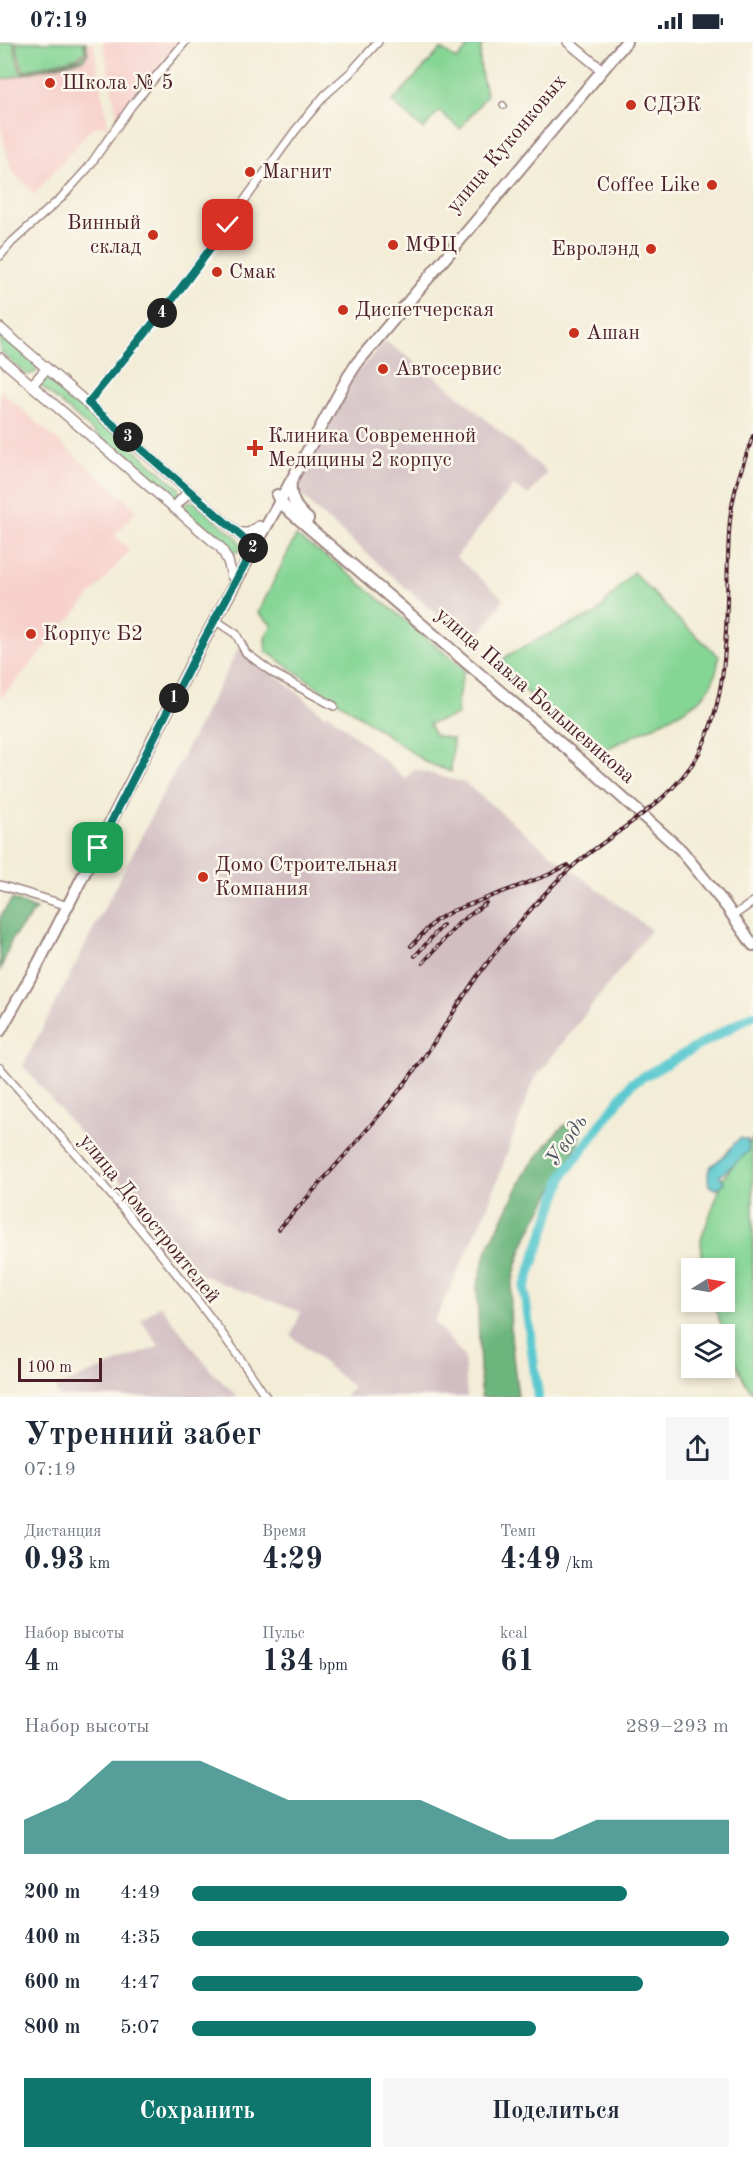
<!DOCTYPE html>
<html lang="ru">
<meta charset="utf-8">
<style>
body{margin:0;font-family:"Old Standard TT",serif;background:#f6f6f7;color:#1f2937;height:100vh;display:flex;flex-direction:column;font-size:22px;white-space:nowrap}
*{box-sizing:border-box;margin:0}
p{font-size:20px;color:#747a83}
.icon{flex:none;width:33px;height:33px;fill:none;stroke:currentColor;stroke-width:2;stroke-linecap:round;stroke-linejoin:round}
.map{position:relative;height:1355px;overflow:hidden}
.drawer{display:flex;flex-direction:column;background:#fff;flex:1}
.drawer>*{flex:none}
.needle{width:39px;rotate:79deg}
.controls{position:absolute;left:681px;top:1216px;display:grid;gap:12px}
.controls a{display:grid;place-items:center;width:54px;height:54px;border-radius:0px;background:#fff;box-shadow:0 3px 9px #0003;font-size:30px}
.scale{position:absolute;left:18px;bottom:15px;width:84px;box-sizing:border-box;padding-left:6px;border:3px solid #4a1f2b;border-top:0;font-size:16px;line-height:21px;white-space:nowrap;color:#4a1f2b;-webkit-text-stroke:4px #fbf7ec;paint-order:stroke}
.pin{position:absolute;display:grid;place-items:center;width:51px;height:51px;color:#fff;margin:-26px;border-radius:12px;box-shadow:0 3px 9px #0006}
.km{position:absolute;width:30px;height:30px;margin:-15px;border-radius:50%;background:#222;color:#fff;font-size:16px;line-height:30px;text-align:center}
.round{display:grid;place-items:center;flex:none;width:63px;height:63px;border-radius:0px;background:#f6f6f7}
.overview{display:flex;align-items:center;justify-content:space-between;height:102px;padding:0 24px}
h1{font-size:33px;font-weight:700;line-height:45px}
.figures{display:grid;grid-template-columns:repeat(3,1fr);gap:9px;height:102px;padding:6px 24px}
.figures div{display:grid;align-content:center}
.figures b{font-size:30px;font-weight:700}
.figures small{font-size:16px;font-weight:400}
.figures p{font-size:16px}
.chart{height:168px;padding:12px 24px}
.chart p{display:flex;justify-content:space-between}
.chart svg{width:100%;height:108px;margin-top:6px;fill:#0f766e;opacity:.7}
.primary-button{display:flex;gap:12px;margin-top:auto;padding:12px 24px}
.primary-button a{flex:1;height:69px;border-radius:0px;background:#0f766e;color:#fff;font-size:24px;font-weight:700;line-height:69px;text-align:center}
.primary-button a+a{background:#f6f6f7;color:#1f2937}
ul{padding:0 24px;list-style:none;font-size:20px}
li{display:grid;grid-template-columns:96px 72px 1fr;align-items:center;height:45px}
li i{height:15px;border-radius:8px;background:#0f766e}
.status{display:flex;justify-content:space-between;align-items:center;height:42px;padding:0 30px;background:#fff;direction:ltr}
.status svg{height:16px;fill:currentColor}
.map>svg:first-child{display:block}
.built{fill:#f7d0cb}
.industrial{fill:#d2bec2}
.green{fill:#85d595;stroke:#687a60;stroke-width:1.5}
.forest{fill:#6cb67e;stroke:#5b6a54;stroke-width:1.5}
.water{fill:#5cc9d0;stroke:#53747e;stroke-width:1.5}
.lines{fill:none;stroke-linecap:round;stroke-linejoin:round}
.river{stroke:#5cc9d0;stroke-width:10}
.pedestrian-casing{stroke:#9e8681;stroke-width:8}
.minor-casing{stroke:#9e8681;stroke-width:10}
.secondary-casing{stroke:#9e8681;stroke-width:12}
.primary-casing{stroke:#9e8681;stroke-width:14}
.pedestrian{stroke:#fff;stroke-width:5}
.minor{stroke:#fff;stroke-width:7}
.secondary{stroke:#fff;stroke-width:9}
.primary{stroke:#fff;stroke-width:10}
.rail-casing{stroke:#4a1f2b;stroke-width:4}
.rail{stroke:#fbf7ec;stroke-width:1.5;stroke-dasharray:4.5;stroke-linecap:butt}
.route-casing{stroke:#fff;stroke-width:12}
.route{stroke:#0f766e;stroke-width:8}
.poi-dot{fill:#c8321e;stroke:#fbf7ec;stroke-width:2}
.labels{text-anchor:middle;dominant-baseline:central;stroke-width:5;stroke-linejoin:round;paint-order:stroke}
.poi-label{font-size:21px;fill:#4a1f2b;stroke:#fbf7ec;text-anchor:start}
.street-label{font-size:21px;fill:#4a1f2b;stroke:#fbf7ec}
.water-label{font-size:22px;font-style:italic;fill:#505a65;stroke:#fbf7ec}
</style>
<div class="status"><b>07:19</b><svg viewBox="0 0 49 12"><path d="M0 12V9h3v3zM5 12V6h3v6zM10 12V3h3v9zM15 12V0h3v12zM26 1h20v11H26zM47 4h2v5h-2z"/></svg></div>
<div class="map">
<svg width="753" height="1355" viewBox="0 0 753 1355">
<rect width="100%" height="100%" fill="#fbf7ec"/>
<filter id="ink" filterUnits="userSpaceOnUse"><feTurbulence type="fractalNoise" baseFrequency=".0167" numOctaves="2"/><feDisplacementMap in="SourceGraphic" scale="12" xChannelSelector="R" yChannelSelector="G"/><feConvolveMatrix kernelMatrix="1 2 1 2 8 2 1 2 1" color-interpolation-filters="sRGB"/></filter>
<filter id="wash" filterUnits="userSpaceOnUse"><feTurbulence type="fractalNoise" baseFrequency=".008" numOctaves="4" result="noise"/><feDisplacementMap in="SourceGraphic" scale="24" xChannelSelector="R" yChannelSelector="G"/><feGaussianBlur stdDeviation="1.35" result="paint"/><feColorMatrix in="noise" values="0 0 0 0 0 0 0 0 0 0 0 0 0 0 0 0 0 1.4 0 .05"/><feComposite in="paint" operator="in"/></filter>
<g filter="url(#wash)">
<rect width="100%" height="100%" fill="#f3edd7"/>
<!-- built -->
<path class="built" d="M0 0H93L108 83 93 85 34 153 11 127 0 82Z
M103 0H181L117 74Z
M0 348 137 468 115 494 130 508 0 657Z"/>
<!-- industrial -->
<path class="industrial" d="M385 299 446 343 547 430 529 453 513 444 456 515 504 557 472 603 315 467 295 446 315 401 354 334Z
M240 603 324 673 329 672 406 737 414 727 465 741 551 812 651 888 533 1039 487 1167 434 1280 464 1314 467 1355H345L353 1345 291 1294 301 1270 221 1241 199 1231 23 1024Z
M160 1263 212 1330 238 1355H58L56 1345 159 1304 141 1278Z"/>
<!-- green -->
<path class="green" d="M8 0H16L14 3 20 29 23 31 79 17 87 11 84 0H86L88 11 84 17 78 19 0 38V2Z
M20 0H83L85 10 76 16 23 29 16 3Z
M462 0H482C478 19 481 35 487 53L460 87 439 69 423 87 392 60 441 7 457 18 467 6Z
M0 291 36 322 37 328 35 331 27 333 0 309Z
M47 333 51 335 179 446 180 453 177 456H170L41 344 40 340 43 334Z
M188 459 194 460 237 496 241 503 238 510 235 511 227 506 186 470 185 464Z
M296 494 336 521 464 627 457 661 458 673 429 682 435 693 453 697 451 730 426 720 266 609 265 596 272 583 258 571Z
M633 530 679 578 719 614C718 628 714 640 705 652 691 670 619 700 596 712L496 623 510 612 549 592 596 572Z
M753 1096V1352L743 1337 712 1260H724V1227H703L701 1197 724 1135Z"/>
<!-- forest -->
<path class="forest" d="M12 857 36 867 12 897 0 929V875Z
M576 1080 580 1091 577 1103C556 1149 519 1192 512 1245 507 1281 514 1319 518 1355H481L477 1244 487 1208 526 1129 556 1091 565 1083Z"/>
<!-- water -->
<path class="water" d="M740 1096 748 1098 749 1109 720 1134 725 1141 716 1147 709 1143C705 1120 714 1125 727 1111 731 1106 734 1101 740 1096Z"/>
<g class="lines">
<!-- river -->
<path class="river" d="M538 1355 524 1247 564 1132 632 1041 753 973"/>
</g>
</g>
<g filter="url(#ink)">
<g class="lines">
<!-- pedestrian casing -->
<g class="pedestrian-casing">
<path id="pedestrian" d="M503 63 504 64"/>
</g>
<!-- minor casing -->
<g class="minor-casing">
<path id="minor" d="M0 214 12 200 61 156 88 126 132 63 185 0
M88 361 172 258 295 89 325 53 350 31 378 0
M215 578 236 592 246 611 273 631 334 664
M0 843 62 862
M733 874 753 860
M0 1026C93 1131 189 1237 266 1355"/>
</g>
<!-- secondary casing -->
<g class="secondary-casing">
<path id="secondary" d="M568 0 602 28
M0 286 254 505
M0 316 221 506 228 519 232 534
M32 343 47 326
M174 466 189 449
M237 491H249L259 484"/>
</g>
<!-- primary casing -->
<g class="primary-casing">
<path id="primary" d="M291 440C289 456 296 467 308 477
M277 453 280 459 287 467 586 723 681 808 726 864 753 903
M0 989 38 922 198 609 348 335 357 321 626 0"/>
</g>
<!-- pedestrian -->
<use href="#pedestrian" class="pedestrian"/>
<!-- minor -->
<use href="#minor" class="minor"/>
<!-- secondary -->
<use href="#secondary" class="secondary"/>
<!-- primary -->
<use href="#primary" class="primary"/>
<!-- rail casing -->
<g class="rail-casing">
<path id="rail" d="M411 904 435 879 452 869 548 833 568 823
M415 914 443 883
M423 921 460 880 486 861
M279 1187C326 1134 375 1082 417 1025 438 996 456 965 476 936 500 903 528 869 556 840 600 794 667 769 699 711 736 641 723 554 730 478 733 448 743 422 753 394"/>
</g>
<!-- rail -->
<use href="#rail" class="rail"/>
</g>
</g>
<g class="lines" filter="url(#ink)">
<!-- route casing -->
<g class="route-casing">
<path id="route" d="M98 806 198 609 254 505 88 361 172 258 228 183"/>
</g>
<!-- route -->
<use href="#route" class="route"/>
</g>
<!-- markers -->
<g class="poi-dot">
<circle cx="50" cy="41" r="6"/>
<circle cx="631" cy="63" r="6"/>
<circle cx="250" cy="130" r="6"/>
<circle cx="712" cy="143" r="6"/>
<circle cx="153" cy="193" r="6"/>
<circle cx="393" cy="203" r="6"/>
<circle cx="651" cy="207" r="6"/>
<circle cx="217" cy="230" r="6"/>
<circle cx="343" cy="268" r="6"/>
<circle cx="574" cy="291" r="6"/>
<circle cx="383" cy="327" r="6"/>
<path d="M252 397h6v6h6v6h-6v6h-6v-6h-6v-6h6z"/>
<circle cx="31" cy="592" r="6"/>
<circle cx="203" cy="835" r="6"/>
</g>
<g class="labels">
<!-- poi labels -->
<g class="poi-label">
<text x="62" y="41">Школа № 5</text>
<text x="643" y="63">СДЭК</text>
<text x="262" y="130">Магнит</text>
<text x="700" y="143" text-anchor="end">Coffee Like</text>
<text x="141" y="181" text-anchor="end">Винный<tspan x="141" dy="24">склад</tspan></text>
<text x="405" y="203">МФЦ</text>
<text x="639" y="207" text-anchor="end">Евролэнд</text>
<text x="229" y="230">Смак</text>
<text x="355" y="268">Диспетчерская</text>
<text x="586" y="291">Ашан</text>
<text x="395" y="327">Автосервис</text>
<text x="268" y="394">Клиника Современной<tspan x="268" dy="24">Медицины 2 корпус</tspan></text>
<text x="43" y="592">Корпус Б2</text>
<text x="215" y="823">Домо Строительная<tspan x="215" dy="24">Компания</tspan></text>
</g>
<!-- street labels -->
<g class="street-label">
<text transform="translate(507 102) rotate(-50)">улица Куконковых</text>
<text transform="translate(535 654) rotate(41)">улица Павла Большевикова</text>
<text transform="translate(149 1177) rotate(51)">улица Домостроителей</text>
</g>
<!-- water labels -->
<g class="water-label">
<text transform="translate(567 1099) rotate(-56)">Уводь</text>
</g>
</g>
</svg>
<div class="controls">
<a><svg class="needle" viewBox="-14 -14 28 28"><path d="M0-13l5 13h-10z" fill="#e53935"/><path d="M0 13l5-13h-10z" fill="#747a83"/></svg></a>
<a><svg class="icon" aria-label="layers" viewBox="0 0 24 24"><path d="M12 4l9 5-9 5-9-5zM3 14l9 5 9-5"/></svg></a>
</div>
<div class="scale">100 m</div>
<div class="pin" style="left:98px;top:806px;background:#1e9e55"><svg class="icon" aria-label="arrive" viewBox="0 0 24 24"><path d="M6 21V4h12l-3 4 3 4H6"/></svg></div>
<div class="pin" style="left:228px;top:183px;background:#d93025"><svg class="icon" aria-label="check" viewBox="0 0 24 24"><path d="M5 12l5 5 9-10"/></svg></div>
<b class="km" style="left:174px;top:656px">1</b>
<b class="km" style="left:253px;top:506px">2</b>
<b class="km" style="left:128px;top:395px">3</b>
<b class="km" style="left:162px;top:271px">4</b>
</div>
<section class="drawer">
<div class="overview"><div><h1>Утренний забег</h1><p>07:19</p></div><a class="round"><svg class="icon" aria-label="share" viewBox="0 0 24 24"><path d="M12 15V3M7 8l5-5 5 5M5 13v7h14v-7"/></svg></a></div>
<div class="figures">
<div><p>Дистанция</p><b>0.93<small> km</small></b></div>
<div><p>Время</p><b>4:29</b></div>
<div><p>Темп</p><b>4:49<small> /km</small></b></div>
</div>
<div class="figures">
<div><p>Набор высоты</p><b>4<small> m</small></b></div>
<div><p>Пульс</p><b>134<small> bpm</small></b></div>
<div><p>kcal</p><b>61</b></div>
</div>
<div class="chart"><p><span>Набор высоты</span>289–293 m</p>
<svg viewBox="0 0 160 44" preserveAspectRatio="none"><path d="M0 44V30L10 22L20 6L30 6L40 6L50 14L60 22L70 22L80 22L90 22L100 30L110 38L120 38L130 30L140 30L150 30L160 30V44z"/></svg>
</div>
<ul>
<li><b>200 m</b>4:49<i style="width:81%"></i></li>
<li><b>400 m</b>4:35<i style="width:100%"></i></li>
<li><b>600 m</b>4:47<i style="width:84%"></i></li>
<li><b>800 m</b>5:07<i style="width:64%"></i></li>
</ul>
<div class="primary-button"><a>Сохранить</a><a>Поделиться</a></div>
</section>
